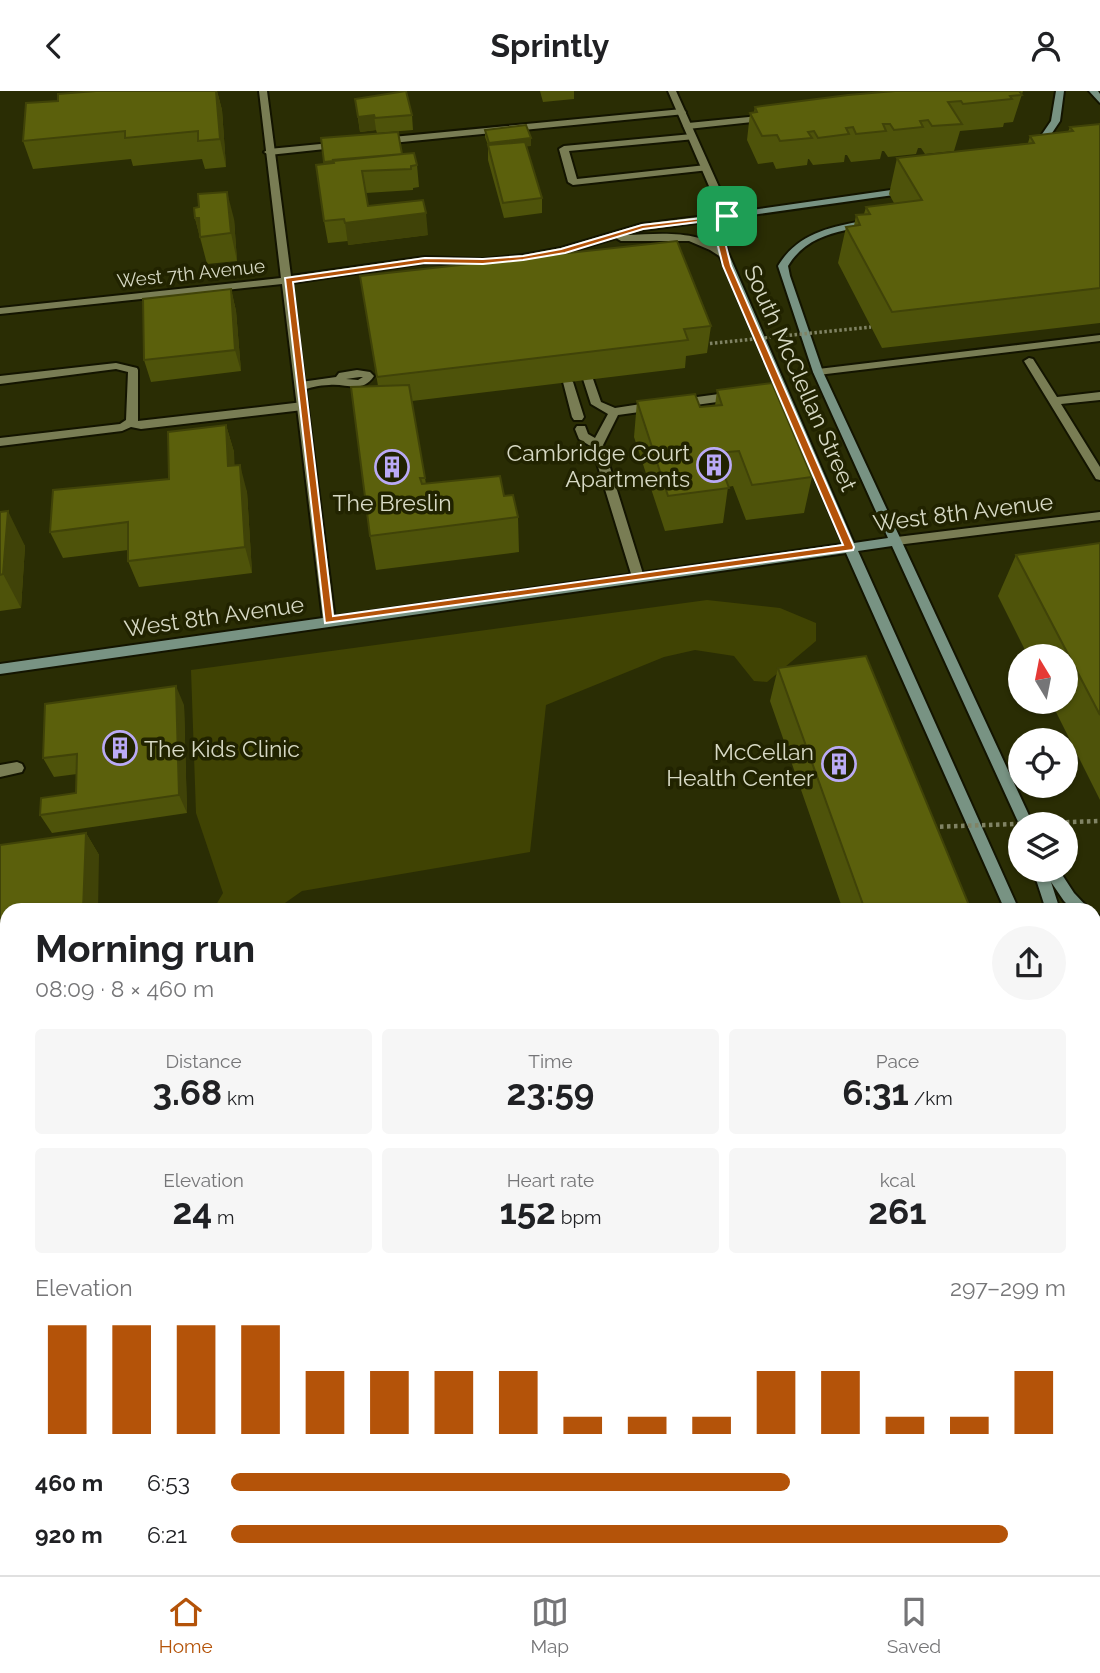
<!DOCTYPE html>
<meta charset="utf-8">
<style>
body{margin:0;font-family:Raleway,sans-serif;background:#f6f6f6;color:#202124;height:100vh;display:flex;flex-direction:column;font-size:26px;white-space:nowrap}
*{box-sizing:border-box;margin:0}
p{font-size:23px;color:#757577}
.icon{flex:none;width:38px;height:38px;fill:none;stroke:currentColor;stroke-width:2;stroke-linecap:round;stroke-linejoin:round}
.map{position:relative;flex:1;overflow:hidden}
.side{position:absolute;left:0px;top:812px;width:1101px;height:672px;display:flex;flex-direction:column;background:#fff;border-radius:21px 21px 0 0;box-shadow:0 2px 5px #0004}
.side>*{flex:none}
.needle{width:46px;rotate:350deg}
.buttons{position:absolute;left:1008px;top:553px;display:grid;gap:14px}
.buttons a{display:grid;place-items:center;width:70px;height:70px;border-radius:50%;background:#fff;box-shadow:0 2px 5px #0004;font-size:35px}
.pin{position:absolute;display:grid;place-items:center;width:60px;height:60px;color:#fff;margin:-30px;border-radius:14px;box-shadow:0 4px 10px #0006}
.round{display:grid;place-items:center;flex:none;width:74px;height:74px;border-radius:37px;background:#f6f6f6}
.overview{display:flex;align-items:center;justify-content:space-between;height:119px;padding:0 35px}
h1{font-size:38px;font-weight:700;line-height:52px}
.figures{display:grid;grid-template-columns:repeat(3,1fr);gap:10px;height:119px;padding:7px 35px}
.figures div{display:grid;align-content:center;border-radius:7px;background:#f6f6f6;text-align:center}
.figures b{font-size:35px;font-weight:700}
.figures small{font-size:19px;font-weight:400}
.figures p{font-size:19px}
.chart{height:196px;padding:14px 35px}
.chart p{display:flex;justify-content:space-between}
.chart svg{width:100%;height:126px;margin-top:7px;stroke:#b45309;stroke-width:6}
ul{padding:0 35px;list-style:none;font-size:23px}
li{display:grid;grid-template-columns:112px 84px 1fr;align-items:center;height:52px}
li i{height:18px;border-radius:9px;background:#b45309}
header{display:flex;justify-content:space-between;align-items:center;height:91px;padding:0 35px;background:#fff;font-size:32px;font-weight:700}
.tab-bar{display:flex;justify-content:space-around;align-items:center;height:98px;border-top:2px solid #e0e0e0;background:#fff;font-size:19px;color:#757577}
.tab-bar a{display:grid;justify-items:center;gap:4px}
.tab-bar .current{color:#b45309}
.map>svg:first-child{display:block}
.green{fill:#404303}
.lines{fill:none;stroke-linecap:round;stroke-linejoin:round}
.lane-casing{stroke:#131400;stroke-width:4}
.street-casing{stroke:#131400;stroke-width:4}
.secondary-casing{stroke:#131400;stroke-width:4}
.lane{fill:#797d54;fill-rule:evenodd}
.street{fill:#797d54;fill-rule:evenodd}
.secondary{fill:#789383;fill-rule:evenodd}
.path-bridge-far1{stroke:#808364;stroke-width:3.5;stroke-dasharray:2.5 2.5;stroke-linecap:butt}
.path-bridge{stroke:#808364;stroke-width:4.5;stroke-dasharray:3.5 3.5;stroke-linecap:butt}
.wall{fill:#4e530a}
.shaded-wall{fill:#404308}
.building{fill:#5b600c;stroke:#404308;stroke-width:2}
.route{fill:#b45309;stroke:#fff;stroke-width:2;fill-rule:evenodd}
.labels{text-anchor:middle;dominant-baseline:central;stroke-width:7;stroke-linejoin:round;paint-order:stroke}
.far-street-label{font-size:19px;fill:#d7d9c4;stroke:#212300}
.street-label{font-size:23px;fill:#d7d9c4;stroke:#212300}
.poi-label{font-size:23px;fill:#d7d9c4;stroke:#212300;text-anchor:end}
</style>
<header><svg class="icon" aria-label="back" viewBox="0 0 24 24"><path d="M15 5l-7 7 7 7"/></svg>Sprintly<svg class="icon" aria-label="person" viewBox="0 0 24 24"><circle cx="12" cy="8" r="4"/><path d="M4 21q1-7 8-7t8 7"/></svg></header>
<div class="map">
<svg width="1100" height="1484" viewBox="0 0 1100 1484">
<rect width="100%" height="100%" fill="#2a2d04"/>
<!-- green -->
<path class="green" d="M707 509 780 517 816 532V550L767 591 754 590 734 565 695 559 664 566 546 614 530 761 302 800 275 819H213L223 802 196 722 191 579Z
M0 898 7 906V1099L0 1098Z"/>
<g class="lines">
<!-- lane casing -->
<g class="lane-casing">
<path id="lane" d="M682 18 686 21 685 23 382 53 377 50 382 47Z
M769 24 773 27 772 29 688 38 683 35 688 32Z
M692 43 695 44V48L569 60 577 88 706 74 709 75V79L573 94 568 91 559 58 564 55Z
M341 51 346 54 344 56 269 64 264 61 269 58Z
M1100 244V250L818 284 813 281 818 278Z
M1029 267 1033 268 1057 306 1100 301V309L1061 313 1100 376V389L1096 388 1024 270Z
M116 272 137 277 138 279V330L303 311 308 315 303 319 141 338 131 336 122 340 0 355V347L120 333 126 329 128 281 116 278 0 293V285Z
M357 279 370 281 374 285C362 303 347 292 329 294 319 294 310 297 301 299L296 295 301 291 336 286 339 282ZM360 286H363L358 289 346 288Z
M588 284 593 288 601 311 615 317 654 311 659 315 654 319 618 324 603 354 644 486 638 491 632 486 592 356 579 348 575 338 577 335H585L588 343 595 347 608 323 591 313 583 288Z
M568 287 573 291 584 326 582 329H574L572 326 563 291Z
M734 301 738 302V308L682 316 677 312 682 308Z
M17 671 22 673 24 677 22 681 0 686V674Z
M0 1281 7 1284V1306L0 1303Z
M94 1477H115L112 1484H91Z
M217 1477H243L246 1484H220Z"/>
</g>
<!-- street casing -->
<g class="street-casing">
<path id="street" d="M259 0H267L291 185 425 166 483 168 523 164 561 157 642 133 721 123 668 0H676L732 125 727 128 643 139 626 144C661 143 702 137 729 165L724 168 710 159 689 150H621L616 147 562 163 523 170 483 174 425 172 292 192 335 529 329 534 323 529 282 193 0 223V217L281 187Z
M1100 421V429L897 454 891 450 897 446Z"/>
</g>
<!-- secondary casing -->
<g class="secondary-casing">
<path id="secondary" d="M1056 0H1064L1060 30 1042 57H1036L1034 55 1051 30Z
M1089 0H1098L1100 3V12Z
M905 97 910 100 908 102 731 127 725 147 727 159 854 452 888 447 813 281 778 175C797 143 829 136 863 130L868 133C861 137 854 137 846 139 822 144 801 153 788 175L790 185 823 281 1033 733H1020V735L892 455 858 460 1019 819H1005L846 462 0 583V573L843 453 717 159 715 147 724 123Z
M1033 779H1059L1074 802 1090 819H1073L1064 810 1051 791 1060 819H1046Z
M1094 823 1100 825V841L1094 838Z
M1094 903 1100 906V931L1094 927Z
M1100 995V1011L1094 1012V996Z
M0 1118H7V1134H0Z
M0 1437 7 1439V1461L0 1458Z
M39 1477H66L69 1484H43Z"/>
</g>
<!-- lane -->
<use href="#lane" class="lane"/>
<!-- street -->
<use href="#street" class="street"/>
<!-- secondary -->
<use href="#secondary" class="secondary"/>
<!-- path-bridge-far1 -->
<path class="path-bridge-far1" d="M705 253 871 236"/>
<!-- path-bridge -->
<path class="path-bridge" d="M933 736 1100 730"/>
</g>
<!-- wall -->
<path class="wall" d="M96 0H217L222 19 226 76 205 78 202 68 133 75 131 68 33 78 23 50 58 10Z
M540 0H574V8L543 11Z
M895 0H1023L1013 31 1004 32 1003 36 960 40 954 60 925 63 921 57H918L916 63 888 66 884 60H882L880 68 851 71 847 64H845L844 71 813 74 809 68H808L807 74 776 78 773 71 758 73 747 49 750 22 754 21 755 16Z
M355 8 412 24 413 39 377 42 376 39 360 41Z
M1100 33V232L882 257 838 172 846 136 854 135 856 124 864 123 866 116 894 112 889 103 897 67 1028 52 1030 45 1068 41 1070 36Z
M485 39 531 47V55H526L542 107V122L504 127 488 69V54L485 46Z
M321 47 402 63 417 74 419 96 413 97V99L366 102 368 115 428 144 348 154V150L328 152 324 130V73Z
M195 127 234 128 237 170 207 173Z
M360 185 711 235 707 262 686 265 685 277 412 310 426 393 504 405 518 426 519 461 376 479 370 445 378 295Z
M231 198 236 220 241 280 151 291 144 269Z
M717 299 812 386 804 422 746 429 733 395 728 396 723 432 665 440 634 346 637 310 700 316 715 315Z
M226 334 234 361V374L247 401 252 482 139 496 128 470V459L63 467 50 441 169 388Z
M0 421 25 455 21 517 0 520Z
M1100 452V709L1051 611H1066V565H1028L998 505 1016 464Z
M778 577 971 819H843L770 610Z
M184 614 187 722 52 742 40 724 76 702 77 683 54 686 43 667Z
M86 742 99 764 7 819V857L0 858V754Z"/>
<!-- shaded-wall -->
<path class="shaded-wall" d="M216 0H217L222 19 226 76 220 48Z
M374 24 376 39 360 41 358 26Z
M531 47V55L489 60V52Z
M227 101 234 128 237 170 231 142Z
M426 122 428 144 348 154 345 132Z
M195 127H199L200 146 202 155Z
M231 198 236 220 241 280 235 259Z
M226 334 234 361 236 402 228 375Z
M240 374 247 401 252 482 245 456Z
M8 420 25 455 21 517 3 483Z
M176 595 184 614 187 722 179 704Z
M86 742 99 764 98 819H83Z"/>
<!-- building -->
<path class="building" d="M96 0H216L220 48 198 50V40L125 47V40L23 50 26 12 58 10V3Z
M406 0 412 24 375 27 374 24 358 26 355 8Z
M895 0H1019L1022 4 1010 5 1012 8 963 13 961 10 948 11 962 33 932 35 928 29 920 30 923 36 894 39 890 33H883L886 40 856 43 853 36 846 37 849 43 818 47 814 40 808 41 812 47 780 50 777 44 762 45 750 22 757 21 755 16 848 4Z
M1100 33V197L892 221 846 136 860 134 856 124 870 123 866 116 922 109 897 67 1034 52 1030 45 1073 40 1070 36Z
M526 34 531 47 489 52 485 39Z
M398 41 402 63 324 71 321 47Z
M525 51 542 107 503 112 488 54Z
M414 62 417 74 411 75V78L362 80 368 115 423 109 426 122 345 132 344 128 324 130 316 74 334 72 333 69Z
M227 101 231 142 200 146 199 127H195L194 117 199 116 198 103Z
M677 150 711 235 684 238 688 249 377 286 360 185Z
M231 198 235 259 144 269 143 208Z
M772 292 812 386 752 394 739 360 716 362 729 397 668 405 637 310 695 303 700 316 722 314 717 299Z
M409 294 425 387H420L422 393 500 385 504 405 513 404 518 426 370 445 351 296Z
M226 334 228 375 240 374 245 456 128 470V431L50 441 53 399 169 388 168 341Z
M8 420 3 483 0 484V421Z
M1100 452V624L1016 464Z
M866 565 971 819H865L778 577Z
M176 595 179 704 40 724 41 707 76 702 77 663 43 667 45 613Z
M86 742 83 819H7V834L0 835V754Z"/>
<!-- route -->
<path class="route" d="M729 124 724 147 731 175 854 456 853 459 325 532 285 187 425 167 483 168 523 165 561 158 642 134ZM722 128 716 147 723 175 843 454 333 525 293 191 425 172 483 173 523 169 565 162 643 138Z"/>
<!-- icons -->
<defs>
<g id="building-ring" transform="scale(1.75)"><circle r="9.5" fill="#212300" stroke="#baaaf6" stroke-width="1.5"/><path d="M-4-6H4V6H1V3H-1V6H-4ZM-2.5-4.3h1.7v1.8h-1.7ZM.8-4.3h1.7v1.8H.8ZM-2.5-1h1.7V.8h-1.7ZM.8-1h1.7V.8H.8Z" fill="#baaaf6"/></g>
</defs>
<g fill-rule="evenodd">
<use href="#building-ring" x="714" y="374"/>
<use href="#building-ring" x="392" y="376"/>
<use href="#building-ring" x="120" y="657"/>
<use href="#building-ring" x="839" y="673"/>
</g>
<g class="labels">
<!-- far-street labels -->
<g class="far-street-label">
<text transform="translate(191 182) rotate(-6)">West 7th Avenue</text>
</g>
<!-- street labels -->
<g class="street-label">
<text transform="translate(801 287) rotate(66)">South McClellan Street</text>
<text transform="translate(963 421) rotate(-7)">West 8th Avenue</text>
<text transform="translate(214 525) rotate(-8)">West 8th Avenue</text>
</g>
<!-- poi labels -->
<g class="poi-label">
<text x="690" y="361">Cambridge Court<tspan x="690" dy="26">Apartments</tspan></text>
<text x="392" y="411" text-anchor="middle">The Breslin</text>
<text x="144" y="657" text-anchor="start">The Kids Clinic</text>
<text x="814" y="660">McCellan<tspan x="814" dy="26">Health Center</tspan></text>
</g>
</g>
</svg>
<div class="buttons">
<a><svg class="needle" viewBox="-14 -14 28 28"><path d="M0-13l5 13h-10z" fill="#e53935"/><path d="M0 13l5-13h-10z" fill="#757577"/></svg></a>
<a><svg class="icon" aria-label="locate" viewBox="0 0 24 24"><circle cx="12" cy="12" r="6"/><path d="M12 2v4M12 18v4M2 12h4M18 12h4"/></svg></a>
<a><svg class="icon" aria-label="layers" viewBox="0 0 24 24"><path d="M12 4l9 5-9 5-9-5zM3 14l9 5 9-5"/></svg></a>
</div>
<div class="pin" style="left:727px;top:125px;background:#1e9e55"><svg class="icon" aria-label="arrive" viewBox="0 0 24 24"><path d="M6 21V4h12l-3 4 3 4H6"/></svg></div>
<section class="side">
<div class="overview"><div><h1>Morning run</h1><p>08:09 · 8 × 460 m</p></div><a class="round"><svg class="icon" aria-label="share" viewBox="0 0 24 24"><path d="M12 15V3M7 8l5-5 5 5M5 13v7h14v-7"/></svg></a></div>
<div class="figures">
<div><p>Distance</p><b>3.68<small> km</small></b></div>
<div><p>Time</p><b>23:59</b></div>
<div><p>Pace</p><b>6:31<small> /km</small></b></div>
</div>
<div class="figures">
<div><p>Elevation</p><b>24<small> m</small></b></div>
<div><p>Heart rate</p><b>152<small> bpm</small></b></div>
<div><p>kcal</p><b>261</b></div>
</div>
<div class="chart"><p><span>Elevation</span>297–299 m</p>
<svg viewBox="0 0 160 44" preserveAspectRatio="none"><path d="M5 44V6M15 44V6M25 44V6M35 44V6M45 44V22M55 44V22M65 44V22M75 44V22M85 44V38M95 44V38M105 44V38M115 44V22M125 44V22M135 44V38M145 44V38M155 44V22"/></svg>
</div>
<ul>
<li><b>460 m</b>6:53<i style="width:67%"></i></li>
<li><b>920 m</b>6:21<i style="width:93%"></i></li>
</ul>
</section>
</div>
<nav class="tab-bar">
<a class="current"><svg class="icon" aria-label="home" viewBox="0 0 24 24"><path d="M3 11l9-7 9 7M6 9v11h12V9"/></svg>Home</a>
<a><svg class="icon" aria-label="map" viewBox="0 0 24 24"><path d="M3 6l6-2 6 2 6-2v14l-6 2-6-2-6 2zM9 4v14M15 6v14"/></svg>Map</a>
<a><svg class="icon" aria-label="saved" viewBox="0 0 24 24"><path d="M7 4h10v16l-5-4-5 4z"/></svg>Saved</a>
</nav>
